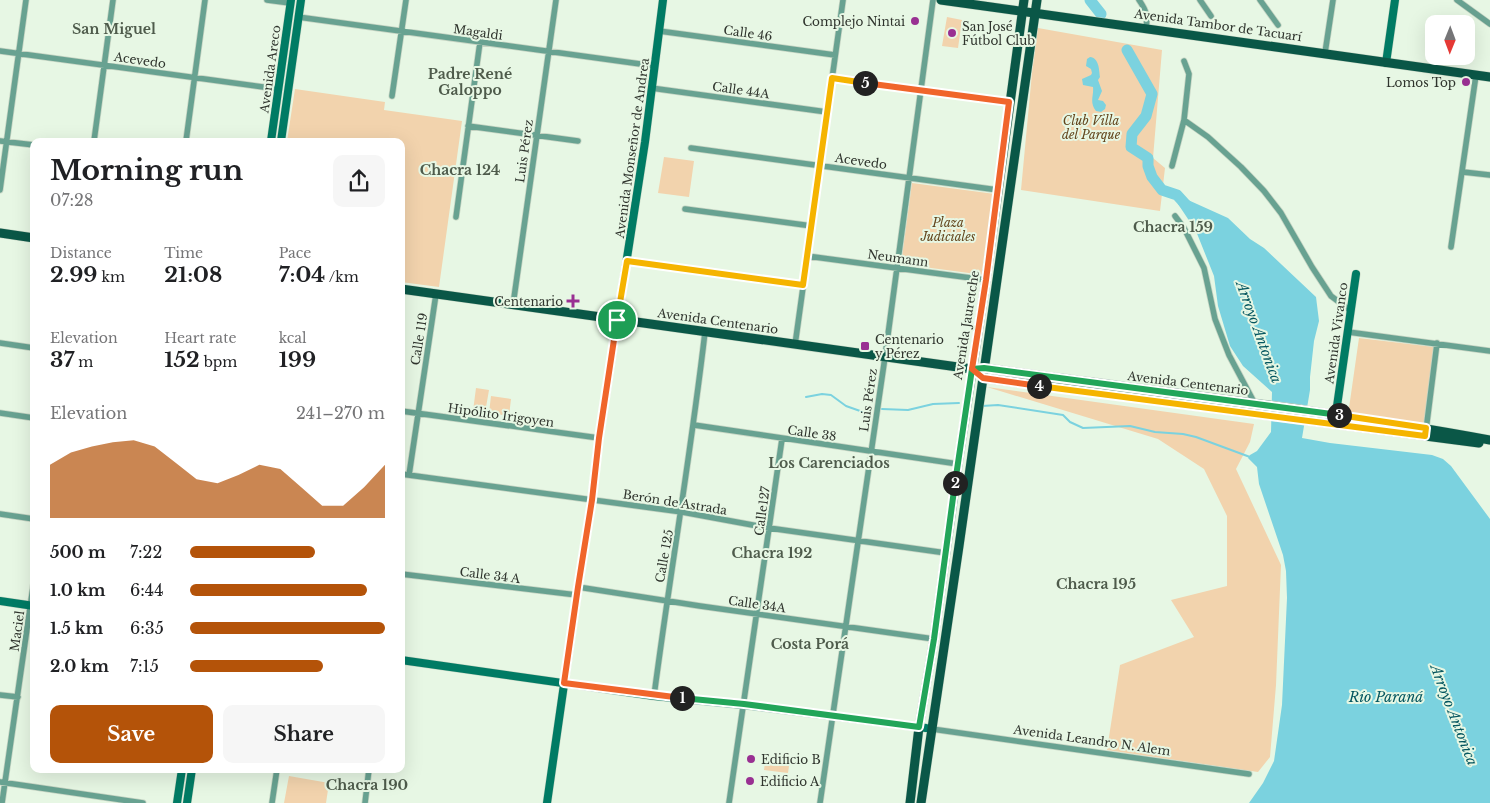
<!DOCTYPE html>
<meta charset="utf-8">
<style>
body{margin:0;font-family:"Libre Baskerville",serif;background:#f6f6f6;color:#202124;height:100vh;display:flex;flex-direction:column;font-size:19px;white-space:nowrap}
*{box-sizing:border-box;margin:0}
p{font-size:16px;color:#757577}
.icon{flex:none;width:28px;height:28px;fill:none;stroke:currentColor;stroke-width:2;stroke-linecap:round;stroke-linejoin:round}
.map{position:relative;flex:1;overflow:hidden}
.side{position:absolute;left:30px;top:138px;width:375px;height:635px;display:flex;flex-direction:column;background:#fff;border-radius:10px;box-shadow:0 5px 20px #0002}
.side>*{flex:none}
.needle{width:32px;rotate:181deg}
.tools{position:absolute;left:1425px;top:15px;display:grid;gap:10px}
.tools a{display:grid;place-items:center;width:50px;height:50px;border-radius:10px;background:#fff;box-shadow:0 5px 20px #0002;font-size:25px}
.pin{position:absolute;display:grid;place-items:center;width:42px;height:42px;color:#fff;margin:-21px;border:2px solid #fff;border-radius:50%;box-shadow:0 1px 5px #0007}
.km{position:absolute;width:25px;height:25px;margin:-12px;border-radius:50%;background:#222;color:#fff;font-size:14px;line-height:25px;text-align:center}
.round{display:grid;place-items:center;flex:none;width:52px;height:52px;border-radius:10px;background:#f6f6f6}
.head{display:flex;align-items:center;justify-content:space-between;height:85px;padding:0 20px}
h1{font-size:28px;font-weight:800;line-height:38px}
.stats{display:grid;grid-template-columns:repeat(3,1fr);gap:8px;height:85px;padding:5px 20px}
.stats div{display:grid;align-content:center}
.stats b{font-size:21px;font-weight:800}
.stats small{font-size:14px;font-weight:400}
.stats p{font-size:14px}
.chart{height:140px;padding:10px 20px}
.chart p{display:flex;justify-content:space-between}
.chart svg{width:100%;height:90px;margin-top:5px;fill:#b45309;opacity:.7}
.button{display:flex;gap:10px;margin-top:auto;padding:10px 20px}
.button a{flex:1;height:58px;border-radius:10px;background:#b45309;color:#fff;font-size:20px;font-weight:800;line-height:58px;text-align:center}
.button a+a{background:#f6f6f6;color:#202124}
ul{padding:0 20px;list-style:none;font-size:16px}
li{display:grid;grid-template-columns:80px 60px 1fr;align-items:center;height:38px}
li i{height:12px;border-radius:6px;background:#b45309}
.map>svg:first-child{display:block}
.green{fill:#f2d3ad}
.water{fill:#7bd2df}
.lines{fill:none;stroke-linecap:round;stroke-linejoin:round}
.stream{stroke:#7bd2df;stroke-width:2}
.river{stroke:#7bd2df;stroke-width:11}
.minor-casing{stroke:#c6d4c3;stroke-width:7}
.secondary-casing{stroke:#c6d4c3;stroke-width:9}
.primary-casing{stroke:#c6d4c3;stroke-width:10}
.minor{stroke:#68a291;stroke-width:5.5}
.secondary{stroke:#007b64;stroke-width:8}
.primary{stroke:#0a5747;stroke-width:9}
.split-1-casing{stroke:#fff;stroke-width:10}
.split-2-casing{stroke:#fff;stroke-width:10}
.split-3-casing{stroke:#fff;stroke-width:10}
.split-4-casing{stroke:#fff;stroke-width:10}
.split-5-casing{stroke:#fff;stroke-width:10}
.split-6-casing{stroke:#fff;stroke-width:10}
.split-1{stroke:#f0652b;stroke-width:6}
.split-2{stroke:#22a559;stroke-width:6}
.split-3{stroke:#22a559;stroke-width:6}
.split-4{stroke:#f5b400;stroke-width:6}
.split-5{stroke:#f0652b;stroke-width:6}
.split-6{stroke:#f5b400;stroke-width:6}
.poi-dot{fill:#993092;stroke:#e7f7e4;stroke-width:2}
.labels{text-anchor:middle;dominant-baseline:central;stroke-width:4;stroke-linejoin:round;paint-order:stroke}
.poi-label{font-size:12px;fill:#2f342d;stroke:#e7f7e4;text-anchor:start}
.street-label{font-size:12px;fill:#2f342d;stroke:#e7f7e4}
.park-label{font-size:12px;font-style:italic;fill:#63451c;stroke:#e7f7e4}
.neighbourhood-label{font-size:14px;font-weight:bold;fill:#4e5b4b;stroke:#e7f7e4}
.water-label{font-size:14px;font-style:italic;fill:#04565f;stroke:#e7f7e4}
</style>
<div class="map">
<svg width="1490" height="803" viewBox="0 0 1490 803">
<rect width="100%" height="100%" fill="#e7f7e4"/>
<!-- green -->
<path class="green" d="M947 17 962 20 958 48 942 46Z
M1038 28 1162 50 1153 158 1165 168 1160 211 1021 190 1032 73Z
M295 89 385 102 384 110 462 121 439 287 401 282V141H287Z
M664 157 694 161 689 197 658 193Z
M912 183 995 194 984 275 901 264Z
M1359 338 1434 347 1425 426 1348 415Z
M987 387 1254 424 1250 442 1236 469 1281 565 1276 685 1270 757 1258 772 1107 750 1120 665 1194 637 1171 600 1227 586V516L1204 469 1158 439Z
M476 388 489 390 485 413 473 411Z
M491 396 511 399 509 416 489 413Z
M766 755 790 759 788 773 764 770Z
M289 776 329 783 326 803H284Z"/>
<!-- water -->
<path class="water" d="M1090 57C1099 58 1099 69 1100 77L1098 80 1102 91 1098 100 1103 101 1106 105 1105 109 1101 112 1096 111C1089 102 1094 96 1093 87L1083 85 1082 79 1091 75 1092 73 1091 69 1086 66 1087 59Z
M1177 195 1228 218 1250 239 1264 248 1316 297 1319 321 1314 341 1310 377V390L1302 438 1330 443 1432 455 1443 459 1451 466 1490 519V803H1249L1263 783 1274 761 1282 705 1287 598 1286 571 1283 555 1259 484 1257 467 1248 458 1250 455 1257 451 1271 432 1272 392 1243 366 1230 346 1218 306 1214 276 1196 231 1178 204Z"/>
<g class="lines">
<!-- stream -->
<path class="stream" d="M806 397 822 394 831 395 846 406 863 412 871 411
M982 406 998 405 1063 415 1070 422 1083 428 1130 426 1155 432 1183 434 1196 437 1250 457
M882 409 908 410 933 404 959 403"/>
<!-- river -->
<path class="river" d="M1090 0 1101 14
M1127 50 1152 94 1146 116 1132 134 1131 147 1148 158V166L1152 177 1162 190 1177 195 1187 206"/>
<!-- minor casing -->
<g class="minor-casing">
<path id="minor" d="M267 0 290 3
M1139 0C1146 10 1148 16 1146 28
M1200 0 1211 16
M1260 0 1278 25
M1457 0 1490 24
M298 17 655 66
M659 31 835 55
M0 51 278 89
M1325 53 1333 0
M1184 61 1189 74 1184 120 1208 137 1241 167 1264 191 1281 213 1312 267 1331 296 1351 311
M832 78 1009 102
M651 88 827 112
M392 96 406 0
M468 126 578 141
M0 141 34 145
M94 141 113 0
M186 141 205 0
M691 148 998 190
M1172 166 1184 120
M1463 172 1490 175
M0 190 26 0
M685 209 812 226
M1175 216 1184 228 1204 268 1215 319 1229 355 1255 404
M456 217 480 42
M1451 247 1476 75
M807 256 986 280
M627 261 803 285
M513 305 556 0
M1348 332 1490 351
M0 343 34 348
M795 345 843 0
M401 411 599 438
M0 413 34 418
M694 425 958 464
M1426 430 1437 343
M401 474 682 512 769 528 946 553
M409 475 436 294
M0 514 34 519
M401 574 577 595
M578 587 700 606 934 639
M0 695 18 697
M654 696C670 574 691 453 705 332
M932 729 1249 774
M0 782 143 803
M2 803 34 580
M272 803 277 769
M365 803 369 769
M729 803 782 439
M820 803 885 357 933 0"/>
</g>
<!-- secondary casing -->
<g class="secondary-casing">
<path id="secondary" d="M1386 63 1395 0
M271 141 291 0
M281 141 301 0
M1335 420 1356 274
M0 601 34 606
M401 660 654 696 744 705 926 728
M177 803 182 769
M187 803 192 769
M547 803 578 587 592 500 599 438 645 142 663 0"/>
</g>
<!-- primary casing -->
<g class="primary-casing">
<path id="primary" d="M941 0 1490 77
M0 233 34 238
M401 289 972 369 984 368C1153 391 1323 409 1490 440
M980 375 983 378 1479 443
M910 803 919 727 934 639 958 464 986 280 1024 0
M921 803 959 546 1037 0"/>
</g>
<!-- minor -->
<use href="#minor" class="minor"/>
<!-- secondary -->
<use href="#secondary" class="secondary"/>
<!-- primary -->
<use href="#primary" class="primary"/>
</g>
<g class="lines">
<!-- split-1 casing -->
<g class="split-1-casing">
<path id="split-1" d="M617 320 599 438 592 500 578 587 564 683 682 698"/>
</g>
<!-- split-2 casing -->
<g class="split-2-casing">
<path id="split-2" d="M682 698 744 704 919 727 934 639 955 483"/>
</g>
<!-- split-3 casing -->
<g class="split-3-casing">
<path id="split-3" d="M955 483 972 369 984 368 1339 415"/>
</g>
<!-- split-4 casing -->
<g class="split-4-casing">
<path id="split-4" d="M1039 386 1425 436 1426 428 1339 415"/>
</g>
<!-- split-5 casing -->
<g class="split-5-casing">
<path id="split-5" d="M865 83 1009 102 986 280 972 369 983 378 1039 386"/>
</g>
<!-- split-6 casing -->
<g class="split-6-casing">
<path id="split-6" d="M617 320 627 261 803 285 832 78 865 83"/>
</g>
<!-- split-1 -->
<use href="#split-1" class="split-1"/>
<!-- split-2 -->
<use href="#split-2" class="split-2"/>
<!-- split-3 -->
<use href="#split-3" class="split-3"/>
<!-- split-4 -->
<use href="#split-4" class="split-4"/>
<!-- split-5 -->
<use href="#split-5" class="split-5"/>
<!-- split-6 -->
<use href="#split-6" class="split-6"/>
</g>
<!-- markers -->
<g class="poi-dot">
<circle cx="915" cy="21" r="5"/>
<circle cx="952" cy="33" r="5"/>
<circle cx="1466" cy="82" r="5"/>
<path d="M570.5 293.5h5v5h5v5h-5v5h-5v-5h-5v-5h5z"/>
<rect x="860" y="341" width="10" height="10" rx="2.5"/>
<circle cx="751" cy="759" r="5"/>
<circle cx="750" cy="781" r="5"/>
</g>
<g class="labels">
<!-- poi labels -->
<g class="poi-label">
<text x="905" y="21" text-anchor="end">Complejo Nintai</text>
<text x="962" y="26">San José<tspan x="962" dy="14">Fútbol Club</tspan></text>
<text x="1456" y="82" text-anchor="end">Lomos Top</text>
<text x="563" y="301" text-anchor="end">Centenario</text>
<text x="875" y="339">Centenario<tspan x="875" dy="14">y Pérez</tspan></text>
<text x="761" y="759">Edificio B</text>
<text x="760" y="781">Edificio A</text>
</g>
<!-- street labels -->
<g class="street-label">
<text transform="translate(1218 25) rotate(8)">Avenida Tambor de Tacuarí</text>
<text transform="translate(478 32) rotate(8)">Magaldi</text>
<text transform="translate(748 33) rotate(8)">Calle 46</text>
<text transform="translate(140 60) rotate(8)">Acevedo</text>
<text transform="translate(270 69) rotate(-82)">Avenida Areco</text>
<text transform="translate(741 90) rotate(8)">Calle 44A</text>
<text transform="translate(632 148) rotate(-82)">Avenida Monseñor de Andrea</text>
<text transform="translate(524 151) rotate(-82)">Luis Pérez</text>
<text transform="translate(861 161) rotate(8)">Acevedo</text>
<text transform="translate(898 258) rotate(8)">Neumann</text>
<text transform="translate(718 321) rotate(8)">Avenida Centenario</text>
<text transform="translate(966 325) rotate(-81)">Avenida Jauretche</text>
<text transform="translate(1336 333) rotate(-82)">Avenida Vivanco</text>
<text transform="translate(419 339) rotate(-81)">Calle 119</text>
<text transform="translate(1188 383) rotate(7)">Avenida Centenario</text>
<text transform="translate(868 400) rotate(-82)">Luis Pérez</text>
<text transform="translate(501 415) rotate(8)">Hipólito Irigoyen</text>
<text transform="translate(812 433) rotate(8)">Calle 38</text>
<text transform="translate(675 502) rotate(9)">Berón de Astrada</text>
<text transform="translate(762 511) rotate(-82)">Calle127</text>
<text transform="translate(664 556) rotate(-80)">Calle 125</text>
<text transform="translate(490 575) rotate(7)">Calle 34 A</text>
<text transform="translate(757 604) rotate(8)">Calle 34A</text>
<text transform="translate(17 631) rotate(-82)">Maciel</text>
<text transform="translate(1092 740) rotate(8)">Avenida Leandro N. Alem</text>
</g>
<!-- park labels -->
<g class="park-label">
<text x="1091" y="120">Club Villa<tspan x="1091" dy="14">del Parque</tspan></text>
<text x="948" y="222">Plaza<tspan x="948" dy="14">Judiciales</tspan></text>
</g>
<!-- neighbourhood labels -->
<g class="neighbourhood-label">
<text x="114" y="29">San Miguel</text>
<text x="470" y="74">Padre René<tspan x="470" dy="16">Galoppo</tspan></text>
<text x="460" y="170">Chacra 124</text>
<text x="1173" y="227">Chacra 159</text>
<text x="829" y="463">Los Carenciados</text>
<text x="772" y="553">Chacra 192</text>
<text x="1096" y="584">Chacra 195</text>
<text x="810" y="644">Costa Porá</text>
<text x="367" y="785">Chacra 190</text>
</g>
<!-- water labels -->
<g class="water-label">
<text transform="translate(1259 332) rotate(70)">Arroyo Antonica</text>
<text x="1386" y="697">Río Paraná</text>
<text transform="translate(1454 715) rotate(69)">Arroyo Antonica</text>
</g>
</g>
</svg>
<div class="tools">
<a><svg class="needle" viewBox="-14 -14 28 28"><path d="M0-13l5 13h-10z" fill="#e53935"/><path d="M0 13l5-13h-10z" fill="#757577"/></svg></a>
</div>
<div class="pin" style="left:617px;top:320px;background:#1e9e55"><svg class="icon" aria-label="arrive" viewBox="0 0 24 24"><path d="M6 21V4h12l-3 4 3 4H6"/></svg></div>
<b class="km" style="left:682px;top:698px">1</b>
<b class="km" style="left:955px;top:483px">2</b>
<b class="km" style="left:1339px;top:415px">3</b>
<b class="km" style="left:1039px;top:386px">4</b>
<b class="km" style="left:865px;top:83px">5</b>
<section class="side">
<div class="head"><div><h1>Morning run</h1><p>07:28</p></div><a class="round"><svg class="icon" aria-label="share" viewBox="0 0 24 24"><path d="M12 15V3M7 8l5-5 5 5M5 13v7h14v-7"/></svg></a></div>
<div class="stats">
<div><p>Distance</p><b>2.99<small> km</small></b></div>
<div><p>Time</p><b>21:08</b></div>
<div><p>Pace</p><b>7:04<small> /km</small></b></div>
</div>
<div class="stats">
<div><p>Elevation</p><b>37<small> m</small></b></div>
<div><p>Heart rate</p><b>152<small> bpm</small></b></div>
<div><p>kcal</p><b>199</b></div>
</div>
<div class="chart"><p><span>Elevation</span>241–270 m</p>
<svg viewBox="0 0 160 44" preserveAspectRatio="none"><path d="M0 44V18L10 12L20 9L30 7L40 6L50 9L60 17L70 25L80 27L90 23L100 18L110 20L120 29L130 38L140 38L150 29L160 18V44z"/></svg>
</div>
<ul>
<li><b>500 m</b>7:22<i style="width:64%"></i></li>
<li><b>1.0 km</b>6:44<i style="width:91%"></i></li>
<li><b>1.5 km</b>6:35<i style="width:100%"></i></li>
<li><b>2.0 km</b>7:15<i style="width:68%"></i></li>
</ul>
<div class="button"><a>Save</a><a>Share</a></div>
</section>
</div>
